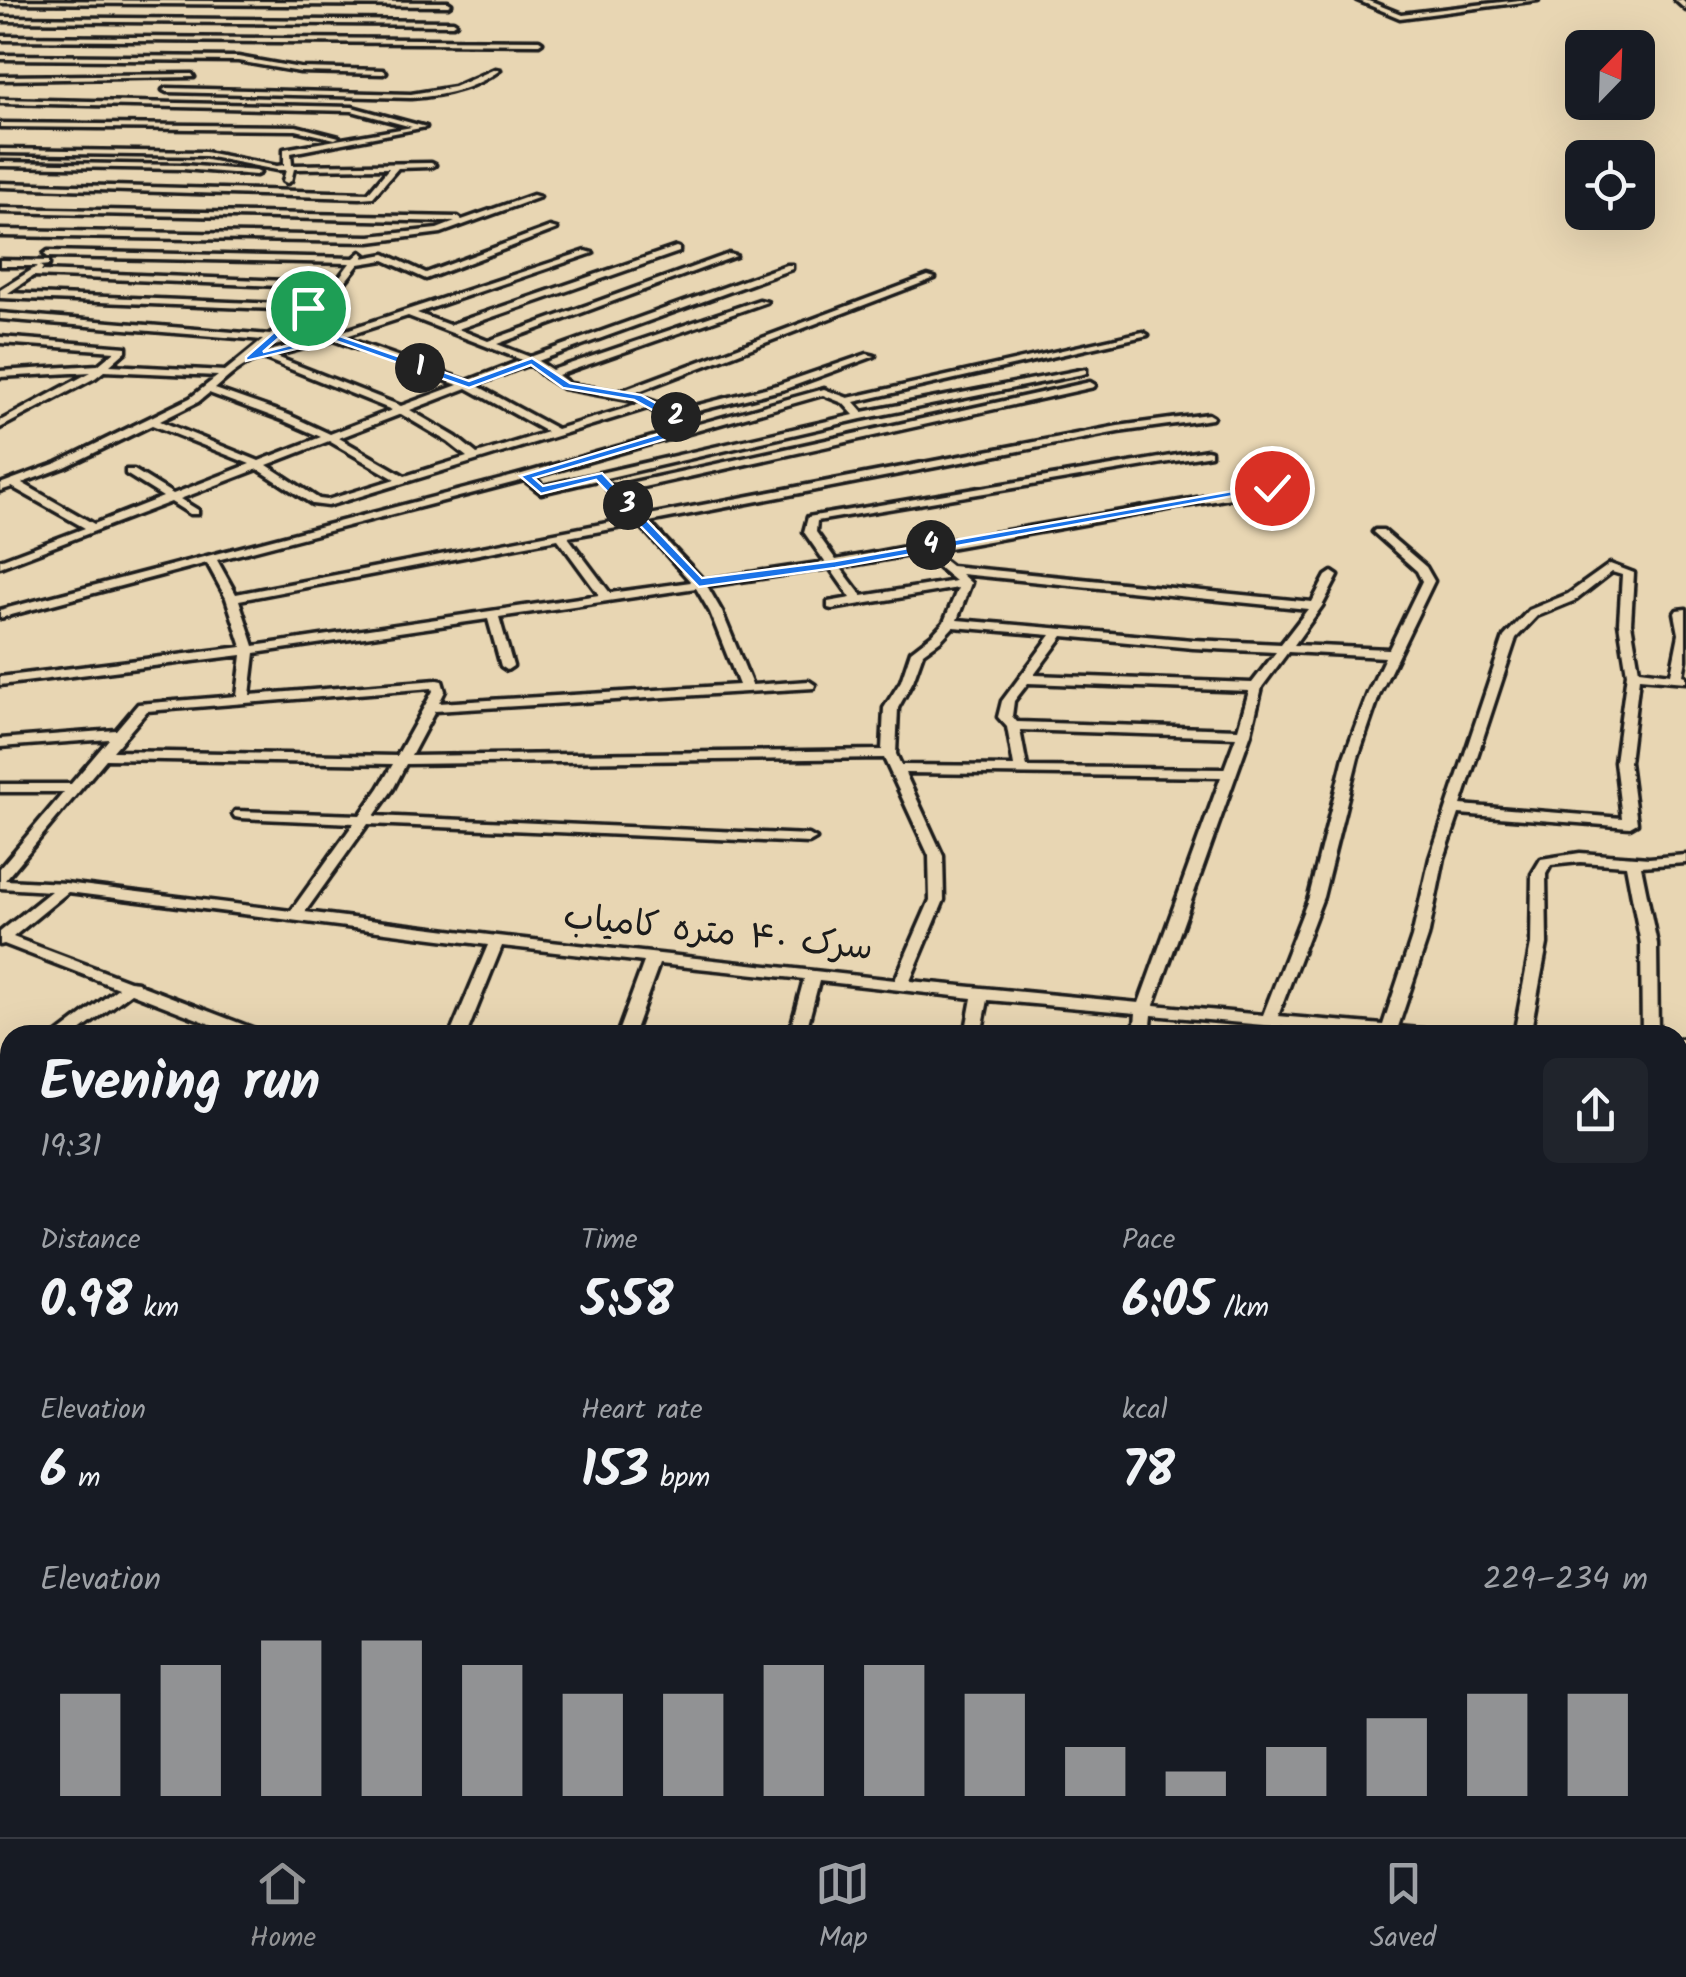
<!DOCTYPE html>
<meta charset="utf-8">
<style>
body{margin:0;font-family:Kalam,"Playpen Sans Arabic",sans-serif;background:#20242c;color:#f1f3f6;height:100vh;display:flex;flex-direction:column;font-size:38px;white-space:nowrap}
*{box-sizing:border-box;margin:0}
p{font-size:32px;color:#9ea1a6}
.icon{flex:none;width:55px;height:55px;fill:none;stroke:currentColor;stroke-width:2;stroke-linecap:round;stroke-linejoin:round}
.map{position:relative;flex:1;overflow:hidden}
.panel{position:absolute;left:0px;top:1025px;width:1688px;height:812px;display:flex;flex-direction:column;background:#171b24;border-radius:30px 30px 0 0;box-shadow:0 10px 40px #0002}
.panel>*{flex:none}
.needle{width:65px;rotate:23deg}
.tools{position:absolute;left:1565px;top:30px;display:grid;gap:20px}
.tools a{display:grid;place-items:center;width:90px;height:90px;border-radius:15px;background:#171b24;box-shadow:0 10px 40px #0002;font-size:50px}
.pin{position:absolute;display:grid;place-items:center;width:85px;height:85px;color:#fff;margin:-42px;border:5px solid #fff;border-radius:50%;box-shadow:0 2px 10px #0007}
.km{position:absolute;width:50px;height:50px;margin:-25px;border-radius:50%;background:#222;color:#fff;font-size:28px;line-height:50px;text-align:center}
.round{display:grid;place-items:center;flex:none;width:105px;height:105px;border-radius:15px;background:#20242c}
.summary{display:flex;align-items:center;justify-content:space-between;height:170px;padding:0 40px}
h1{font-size:55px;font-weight:700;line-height:75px}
.figures{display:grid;grid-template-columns:repeat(3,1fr);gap:15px;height:170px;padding:10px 40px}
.figures div{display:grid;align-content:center}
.figures b{font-size:50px;font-weight:700}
.figures small{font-size:28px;font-weight:400}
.figures p{font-size:28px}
.chart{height:280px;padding:20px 40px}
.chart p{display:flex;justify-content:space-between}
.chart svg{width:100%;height:180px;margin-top:10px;stroke:#919294;stroke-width:6}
.menu{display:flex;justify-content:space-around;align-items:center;height:140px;border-top:2px solid #363941;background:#171b24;font-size:28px;color:#9ea1a6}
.menu a{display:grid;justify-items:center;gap:5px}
.menu .on{color:#919294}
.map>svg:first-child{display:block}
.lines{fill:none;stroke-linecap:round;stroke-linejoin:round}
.minor-casing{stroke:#1c1c1c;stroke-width:7}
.minor{fill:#e8d6b3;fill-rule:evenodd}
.route{fill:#1a73e8;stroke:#fff;stroke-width:2.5}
.labels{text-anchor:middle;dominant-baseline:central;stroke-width:9;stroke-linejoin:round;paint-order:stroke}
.street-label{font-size:35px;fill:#1c1c1c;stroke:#e8d6b3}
</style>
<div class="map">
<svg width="1686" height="1837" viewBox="0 0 1686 1837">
<rect width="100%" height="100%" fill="#e8d6b3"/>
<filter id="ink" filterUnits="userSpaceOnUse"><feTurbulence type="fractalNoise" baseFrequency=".01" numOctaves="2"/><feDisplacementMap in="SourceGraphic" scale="20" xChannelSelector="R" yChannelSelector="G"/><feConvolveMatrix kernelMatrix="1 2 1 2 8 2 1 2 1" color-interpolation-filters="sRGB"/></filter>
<g filter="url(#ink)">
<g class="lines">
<!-- minor casing -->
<g class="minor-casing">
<path id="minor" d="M0 0 448 2 451 4 448 6 0 3Z
M1357 0H1366L1401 14 1519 0H1538L1400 18Z
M1675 0H1682L1686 4V10Z
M0 17 453 21 456 23 453 25 0 21Z
M0 36 539 40 542 42 539 44 0 40Z
M0 55 238 57 300 68 383 70 386 72 383 74 300 72 238 61 0 59Z
M495 69 500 70C474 89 443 96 411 98L167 92 163 90 167 88 411 94 454 87Z
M192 74 194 77 0 80V76Z
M0 99 352 107 426 127 291 153 292 165 431 163 435 165 431 167 398 168 373 197 360 198 0 187V183L368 193 389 168 294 169 291 181 287 183 283 181 286 170H277L205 156 0 153V149L205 152 277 166 284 165V149L412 127 352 111 0 103Z
M0 123 296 126 339 137 335 139 296 130 0 127Z
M0 162 183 165 256 171 260 173 256 175 183 169 0 166Z
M533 195 540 197 441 233 370 242 0 236V230L370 236 437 229 455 222 0 212V208L458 217 462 220Z
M550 227 557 229 426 279 384 260 359 264 340 288 258 354 331 335 586 251 593 253 417 313 449 325 676 247 679 248V252L458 329 488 341 729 254 736 256 497 344 530 357 786 265H792V269L538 361 552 370 759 300 767 302 558 375 570 384 618 392 928 276 935 278 631 394 655 402 671 412 777 385 867 354 875 356 785 389 678 416 695 425 824 389 848 398 1143 332 1148 335 854 402 863 412 1086 369V373L1083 374 861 419 541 493 524 480 217 560 236 594 633 518 607 489V485L616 486 1090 382 1095 385 1094 387 621 492 644 516 1118 426 1208 414 1213 417 1212 419 1118 432 649 522 703 580 825 562 804 532 808 517 1207 450 1211 451V455L817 521 816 532 836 560 921 544 925 545 1272 485 1277 488 1276 490 932 551 951 566 1312 602 1326 576 1332 572 1338 576 1322 606 1294 645 1389 649 1422 581 1417 571 1373 532 1375 530H1383L1426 567 1434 581 1380 693 1358 757 1323 897 1278 1016 1383 1025 1412 937 1430 858 1504 637 1529 610 1568 594 1610 564 1634 573 1631 623 1639 670 1671 674 1679 634 1675 613 1677 610 1686 609V660L1683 675 1686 676V682L1639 678 1629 762 1637 823 1630 827 1459 814 1444 858 1428 937 1398 1027 1431 1030 1439 1035H1374L1152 1015 1150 1035H1134L1136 1013 988 1000 981 1035H965L972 998 819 981 805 1035H789L804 979 659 964 633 1035H617L644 962 502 946 466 1035H450L488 945 68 892 13 937 129 981 138 982 140 985 260 1031 262 1035H239L131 993 75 1035H56L118 988 4 944 0 945V932L51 891 0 888V868L64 792H0V784H71L109 739 0 747V739L116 730 138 704 237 696 242 655 0 685V677L242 647 226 598 207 563 0 618V610L522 474 684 428 648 408 328 506 312 504 258 469 180 499 198 510V514H190L171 502 0 567V560L85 528 12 487 0 491V484L57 463 190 398 218 376 104 371 95 378 0 428V421L91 372 0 377V371L98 365 115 351 0 343V337L126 347V351L110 365 225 371 263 340 0 319V313L270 335 301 310 0 298V290L38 266H0V260L49 261V265L40 266 43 268 41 271 335 283 350 263 48 257 44 254 48 251 354 258 361 252 365 255 363 258 385 254 426 273ZM33 276 328 288 307 305 8 293ZM408 316 522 360 467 381 343 337ZM333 340 458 385 401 406 274 356ZM263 358 392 410 330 434 289 415 215 389C231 375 242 364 263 358ZM530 364 545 377 563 388 634 401 640 404 557 429 476 385ZM467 388 547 432 477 454 456 437 410 410ZM209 393 282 420 321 437 259 461 160 421 198 402ZM823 395 843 403 854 415 543 486 534 477ZM401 414 448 442 467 457 405 476 339 438ZM152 425 250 464 173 494 134 470H126V474L163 497 94 524 22 483 65 467ZM329 441 395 479 327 500 319 499 267 465ZM639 524 691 582 610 593 568 537ZM558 539 599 595 254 646 239 600ZM921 553 955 581 862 596 840 567ZM830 568 851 598 828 602V608L832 609 958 588 944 622 933 634 911 651 901 681 884 708 882 750 411 756 435 711 814 688 815 685 809 681 752 685 722 612 707 586ZM1612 572 1622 575 1619 623 1627 673 1615 762 1622 818 1461 805 1516 638 1537 616 1576 600ZM961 574 1308 609 1281 644 1193 640 957 620 971 583ZM696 588 710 612 739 685 439 703 445 691 442 681 437 680 250 695 255 653 488 619 501 666 507 670 513 666 499 617ZM953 627 1051 635 1002 701 998 717 1007 727 1014 766 901 765 896 754 898 708 913 681 923 653 941 640ZM1063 636 1193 648 1276 652 1252 683 1034 675ZM1288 652 1385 657 1368 693 1344 757 1309 897 1263 1015 1154 1005 1251 733 1262 687ZM1028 683 1249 691 1238 729 1017 722 1012 716 1014 701ZM432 688 433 691 397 756 113 751 147 711ZM1020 730 1236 737 1224 769 1027 767ZM884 758 929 856 930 900 895 980 497 936 305 912 368 824 809 843 816 839 809 835 374 816 393 789 406 764ZM106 759 393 764 379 788 360 815 235 811 233 814 235 817 240 818 354 823 291 911 65 883 5 880ZM905 773 1221 777 1139 1003 910 981 944 900 943 856Z
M1580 853 1649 858 1686 855V863L1641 866 1657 944 1658 1035H1642L1641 944 1626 865 1580 862 1551 865 1546 874 1547 944 1530 1035H1514L1531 944 1532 874 1541 859Z
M1678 1039H1686V1049H1678Z
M10 1070V1084L0 1088V1074Z
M0 1089 10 1093V1106L0 1102Z
M1678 1120H1686V1132H1678Z
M1678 1182 1686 1185V1198L1678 1195Z
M1678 1229 1686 1233V1258L1680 1256Z
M0 1283 10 1287V1302L0 1298Z
M10 1336V1350L0 1353V1339Z
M1678 1412 1686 1415V1433L1678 1430Z
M10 1476V1492L0 1495V1479Z
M1678 1585 1686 1588V1612L1678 1609Z
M10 1614V1633L0 1636V1617Z
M10 1766V1788L0 1791V1769Z
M1678 1778 1686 1781V1809L1678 1805Z
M138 1828H164L160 1837H133Z
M479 1828H664L668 1829 672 1837H485Z
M848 1828H874L879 1837H852Z
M1152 1828H1187L1181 1837H1145Z
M1265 1828H1290L1295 1837H1269Z
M1479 1828H1506L1511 1837H1484Z"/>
</g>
<!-- minor -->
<use href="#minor" class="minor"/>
</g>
</g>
<!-- route -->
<path class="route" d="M305 305 313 308 263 352 334 334 469 381 532 358 570 383 641 395 696 425V430L534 478 543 486 602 473 702 578 835 561 1272 484 1278 488 835 568 699 587 596 480 541 494 520 476 683 427 634 400 563 388 531 365 469 388 333 340 246 361V357Z"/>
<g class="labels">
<!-- street labels -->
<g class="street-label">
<text transform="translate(718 934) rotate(6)">سرک ۴۰ متره کامیاب</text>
</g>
</g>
</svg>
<div class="tools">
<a><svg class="needle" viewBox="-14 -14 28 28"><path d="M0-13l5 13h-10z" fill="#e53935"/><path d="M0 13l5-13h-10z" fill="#9ea1a6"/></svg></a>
<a><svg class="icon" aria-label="locate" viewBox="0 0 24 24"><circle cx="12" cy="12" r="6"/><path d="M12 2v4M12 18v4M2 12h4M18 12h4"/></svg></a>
</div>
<div class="pin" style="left:308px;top:308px;background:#1e9e55"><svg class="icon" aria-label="arrive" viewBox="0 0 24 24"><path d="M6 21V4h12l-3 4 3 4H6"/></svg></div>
<div class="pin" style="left:1272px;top:488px;background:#d93025"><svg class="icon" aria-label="check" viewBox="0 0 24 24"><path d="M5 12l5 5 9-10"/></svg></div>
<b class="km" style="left:420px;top:368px">1</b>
<b class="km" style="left:676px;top:417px">2</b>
<b class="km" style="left:628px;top:505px">3</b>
<b class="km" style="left:931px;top:545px">4</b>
<section class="panel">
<div class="summary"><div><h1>Evening run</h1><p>19:31</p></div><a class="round"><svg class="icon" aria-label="share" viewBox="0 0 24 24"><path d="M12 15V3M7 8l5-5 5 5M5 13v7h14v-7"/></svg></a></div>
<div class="figures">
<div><p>Distance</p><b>0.98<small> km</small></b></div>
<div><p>Time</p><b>5:58</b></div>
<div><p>Pace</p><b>6:05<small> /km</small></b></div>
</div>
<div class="figures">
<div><p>Elevation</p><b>6<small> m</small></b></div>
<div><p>Heart rate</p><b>153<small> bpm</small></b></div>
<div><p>kcal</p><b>78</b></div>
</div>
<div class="chart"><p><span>Elevation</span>229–234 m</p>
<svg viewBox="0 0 160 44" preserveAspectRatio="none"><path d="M5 44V19M15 44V12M25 44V6M35 44V6M45 44V12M55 44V19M65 44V19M75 44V12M85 44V12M95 44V19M105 44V32M115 44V38M125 44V32M135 44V25M145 44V19M155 44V19"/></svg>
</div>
</section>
</div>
<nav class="menu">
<a class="on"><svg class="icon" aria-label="home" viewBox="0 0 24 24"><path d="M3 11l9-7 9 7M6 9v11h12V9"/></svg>Home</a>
<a><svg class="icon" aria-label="map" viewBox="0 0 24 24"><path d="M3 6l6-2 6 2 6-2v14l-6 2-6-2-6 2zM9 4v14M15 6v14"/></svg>Map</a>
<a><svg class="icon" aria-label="saved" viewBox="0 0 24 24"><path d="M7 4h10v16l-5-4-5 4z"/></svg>Saved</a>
</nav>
